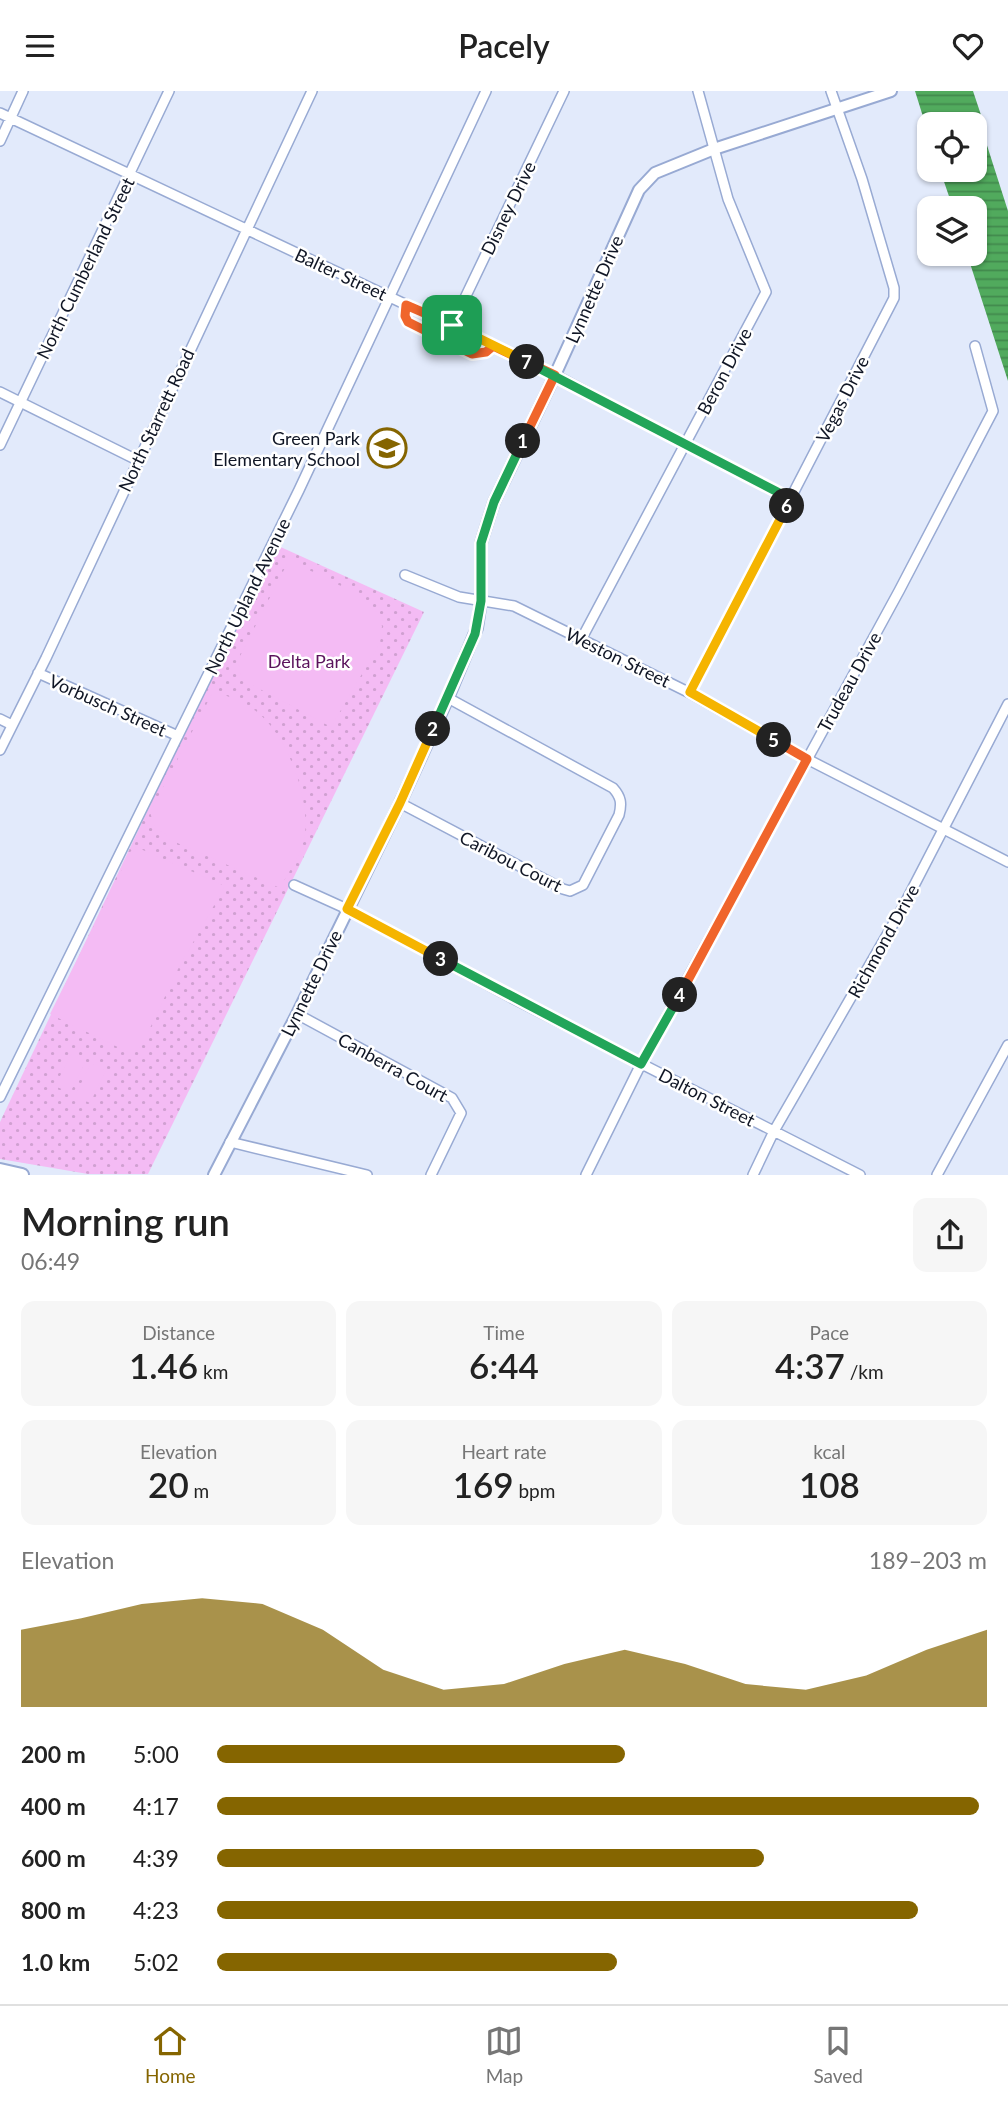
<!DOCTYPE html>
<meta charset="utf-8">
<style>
body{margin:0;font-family:Lato,sans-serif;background:#f6f6f6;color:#222;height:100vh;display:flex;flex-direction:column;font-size:26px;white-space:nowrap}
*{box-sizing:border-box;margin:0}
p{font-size:23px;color:#767676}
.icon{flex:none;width:38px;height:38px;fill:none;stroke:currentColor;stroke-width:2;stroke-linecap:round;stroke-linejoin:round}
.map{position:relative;height:1084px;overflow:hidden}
.panel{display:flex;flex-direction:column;background:#fff;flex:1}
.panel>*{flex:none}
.tools{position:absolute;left:917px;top:21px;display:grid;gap:14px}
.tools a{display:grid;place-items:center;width:70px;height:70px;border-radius:14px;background:#fff;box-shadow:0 2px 5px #0004;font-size:35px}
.pin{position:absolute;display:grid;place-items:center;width:60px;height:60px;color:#fff;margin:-30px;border-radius:14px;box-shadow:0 4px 10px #0006}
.km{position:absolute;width:35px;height:35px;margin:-18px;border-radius:50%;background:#222;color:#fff;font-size:19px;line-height:35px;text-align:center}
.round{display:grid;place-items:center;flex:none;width:74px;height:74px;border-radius:14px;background:#f6f6f6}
.head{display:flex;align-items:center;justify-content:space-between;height:119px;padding:0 21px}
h1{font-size:38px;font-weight:600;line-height:52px}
.figures{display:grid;grid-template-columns:repeat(3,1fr);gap:10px;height:119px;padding:7px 21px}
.figures div{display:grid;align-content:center;border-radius:14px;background:#f6f6f6;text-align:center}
.figures b{font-size:35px;font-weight:600}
.figures small{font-size:19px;font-weight:400}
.figures p{font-size:19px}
.chart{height:196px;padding:14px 21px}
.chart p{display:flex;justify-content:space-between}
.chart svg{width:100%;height:126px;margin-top:7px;fill:#856500;opacity:.7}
ul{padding:0 21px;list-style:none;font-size:23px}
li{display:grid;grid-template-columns:112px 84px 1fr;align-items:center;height:52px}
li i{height:18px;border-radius:9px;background:#856500}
header{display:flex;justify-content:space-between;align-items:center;height:91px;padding:0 21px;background:#fff;font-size:32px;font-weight:600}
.tab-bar{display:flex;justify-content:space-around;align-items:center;height:98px;border-top:2px solid #e0e0e0;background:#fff;font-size:19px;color:#767676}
.tab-bar a{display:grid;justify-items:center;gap:4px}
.tab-bar .selected{color:#856500}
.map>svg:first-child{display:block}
.grass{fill:url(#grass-dots)}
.pitch{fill:#f4bbf4}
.water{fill:url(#water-rules)}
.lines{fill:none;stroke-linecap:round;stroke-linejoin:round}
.service-casing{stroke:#98aad3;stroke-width:8}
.minor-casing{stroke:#98aad3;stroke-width:12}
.tertiary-casing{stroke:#98aad3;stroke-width:14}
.secondary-casing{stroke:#98aad3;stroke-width:16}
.service{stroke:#fff;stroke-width:4.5}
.minor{stroke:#fff;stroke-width:9}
.tertiary{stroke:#fff;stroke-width:10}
.secondary{stroke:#fff;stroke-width:12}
.split-1-casing{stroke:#fff;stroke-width:14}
.split-2-casing{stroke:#fff;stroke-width:14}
.split-3-casing{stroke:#fff;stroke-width:14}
.split-4-casing{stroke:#fff;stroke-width:14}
.split-5-casing{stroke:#fff;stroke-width:14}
.split-6-casing{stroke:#fff;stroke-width:14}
.split-7-casing{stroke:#fff;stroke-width:14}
.split-8-casing{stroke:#fff;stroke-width:14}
.split-1{stroke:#f0652b;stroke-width:9}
.split-2{stroke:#22a559;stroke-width:9}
.split-3{stroke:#f5b400;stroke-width:9}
.split-4{stroke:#22a559;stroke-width:9}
.split-5{stroke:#f0652b;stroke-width:9}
.split-6{stroke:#f5b400;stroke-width:9}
.split-7{stroke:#22a559;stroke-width:9}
.split-8{stroke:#f5b400;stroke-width:9}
.labels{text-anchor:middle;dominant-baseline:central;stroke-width:5;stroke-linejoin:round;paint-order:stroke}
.street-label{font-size:18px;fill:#101625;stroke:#fff}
.poi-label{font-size:18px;fill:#101625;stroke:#fff;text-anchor:end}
.park-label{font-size:18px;fill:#5a125c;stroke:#fff}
</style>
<header><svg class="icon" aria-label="menu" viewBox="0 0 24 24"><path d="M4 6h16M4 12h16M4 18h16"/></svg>Pacely<svg class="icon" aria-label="heart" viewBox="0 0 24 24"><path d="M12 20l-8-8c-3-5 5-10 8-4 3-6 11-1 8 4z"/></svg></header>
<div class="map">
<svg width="1008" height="1084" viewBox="0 0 1008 1084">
<defs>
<pattern id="grass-dots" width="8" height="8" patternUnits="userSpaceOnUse" patternTransform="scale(1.75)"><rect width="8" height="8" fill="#f4bbf4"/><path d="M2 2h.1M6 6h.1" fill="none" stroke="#d0a0d1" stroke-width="1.8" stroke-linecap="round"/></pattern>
<pattern id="water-rules" width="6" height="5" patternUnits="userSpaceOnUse" patternTransform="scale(1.75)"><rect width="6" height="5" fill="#51aa5d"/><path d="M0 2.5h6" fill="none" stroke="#42894d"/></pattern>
</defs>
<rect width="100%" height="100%" fill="#e2eafb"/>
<!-- grass -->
<path class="grass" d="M274 453 424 521 148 1083H88L0 1068V1031Z"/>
<!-- pitch -->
<path class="pitch" d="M289 469 363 506 375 518 382 535 380 552 331 636 241 588 238 569Z
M214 599C228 606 246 612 257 621 288 645 312 711 304 749 300 765 288 782 280 797L166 747 167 743 155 738 150 721Z
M136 756 225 795 178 878 142 954 138 959 130 962 50 923 131 760 134 761Z
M71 963 86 970 70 1002 55 995Z
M91 972 106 980 90 1012 75 1005Z"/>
<!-- water -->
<path class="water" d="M915 0H973L984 33V45L1008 120V290L967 163H975V117H953L940 79H975V33H929V45Z"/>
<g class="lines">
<!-- service casing -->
<g class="service-casing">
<path id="service" d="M406 214 405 225 408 231 472 263 486 261 493 255"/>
</g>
<!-- minor casing -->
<g class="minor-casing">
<path id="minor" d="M0 22 555 284 684 353 791 408
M0 50 23 0
M452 234 564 0
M0 301 137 369
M0 354 169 0
M405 484 459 506 514 515 690 602 807 668 1008 771
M582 547 766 201 728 108 698 0
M38 582 178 645
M690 602 894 207V197L862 88 831 0
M0 628 12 634
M0 659 46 567 312 0
M400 712 563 798 570 800 583 794 619 724C622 712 621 706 613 697L448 607
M294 794 347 818 518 910 860 1084
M297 923 452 1007 461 1022 431 1084
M0 1006 299 399 486 0
M230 1051 367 1084
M586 1084 641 973 899 500 993 320 975 255
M753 1084 774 1040 903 816 1008 613
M937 1084 1008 954"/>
</g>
<!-- tertiary casing -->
<g class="tertiary-casing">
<path id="tertiary" d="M214 1084 297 923 400 712 448 607 477 537 481 510V452L494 411 555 284 639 99 655 82 714 58 891 0"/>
</g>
<!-- secondary casing -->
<g class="secondary-casing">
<path id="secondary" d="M0 1079 22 1084"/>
</g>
<!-- service -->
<use href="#service" class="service"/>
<!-- minor -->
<use href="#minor" class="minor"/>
<!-- tertiary -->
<use href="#tertiary" class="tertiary"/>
<!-- secondary -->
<use href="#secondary" class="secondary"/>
</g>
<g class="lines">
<!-- split-1 casing -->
<g class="split-1-casing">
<path id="split-1" d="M452 234 406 214 405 225 408 231 472 263 486 261 493 255 555 284 523 350"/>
</g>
<!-- split-2 casing -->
<g class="split-2-casing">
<path id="split-2" d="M433 638 475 543 481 510V452L494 411 523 350"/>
</g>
<!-- split-3 casing -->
<g class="split-3-casing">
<path id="split-3" d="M433 638 400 712 347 818 441 868"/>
</g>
<!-- split-4 casing -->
<g class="split-4-casing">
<path id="split-4" d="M441 868 641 973 680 904"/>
</g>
<!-- split-5 casing -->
<g class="split-5-casing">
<path id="split-5" d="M680 904 807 668 774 649"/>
</g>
<!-- split-6 casing -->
<g class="split-6-casing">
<path id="split-6" d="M774 649 690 601 787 415"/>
</g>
<!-- split-7 casing -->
<g class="split-7-casing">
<path id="split-7" d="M527 271 791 408 787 415"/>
</g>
<!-- split-8 casing -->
<g class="split-8-casing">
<path id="split-8" d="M452 234 527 271"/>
</g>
<!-- split-1 -->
<use href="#split-1" class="split-1"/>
<!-- split-2 -->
<use href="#split-2" class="split-2"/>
<!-- split-3 -->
<use href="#split-3" class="split-3"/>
<!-- split-4 -->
<use href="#split-4" class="split-4"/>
<!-- split-5 -->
<use href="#split-5" class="split-5"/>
<!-- split-6 -->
<use href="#split-6" class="split-6"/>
<!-- split-7 -->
<use href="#split-7" class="split-7"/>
<!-- split-8 -->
<use href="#split-8" class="split-8"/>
</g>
<!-- icons -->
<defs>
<g id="school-ring" transform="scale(2.0125)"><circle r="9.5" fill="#fff" stroke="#856500" stroke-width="1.5"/><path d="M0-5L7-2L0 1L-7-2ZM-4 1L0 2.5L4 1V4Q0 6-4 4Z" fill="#856500"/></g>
</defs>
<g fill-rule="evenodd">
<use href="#school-ring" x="387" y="357"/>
</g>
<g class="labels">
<!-- street labels -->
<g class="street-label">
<text transform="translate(508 117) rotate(-64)">Disney Drive</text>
<text transform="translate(85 177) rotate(-64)">North Cumberland Street</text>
<text transform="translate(341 183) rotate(25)">Balter Street</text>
<text transform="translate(594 198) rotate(-66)">Lynnette Drive</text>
<text transform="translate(724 280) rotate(-62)">Beron Drive</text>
<text transform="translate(842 308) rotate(-63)">Vegas Drive</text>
<text transform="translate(156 329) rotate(-65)">North Starrett Road</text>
<text transform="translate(247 505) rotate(-64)">North Upland Avenue</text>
<text transform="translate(618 566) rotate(26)">Weston Street</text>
<text transform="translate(849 591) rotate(-61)">Trudeau Drive</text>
<text transform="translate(108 614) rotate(24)">Vorbusch Street</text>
<text transform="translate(511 770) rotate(27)">Caribou Court</text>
<text transform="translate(883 850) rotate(-61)">Richmond Drive</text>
<text transform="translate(311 892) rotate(-64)">Lynnette Drive</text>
<text transform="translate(393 976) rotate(29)">Canberra Court</text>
<text transform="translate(707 1006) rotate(27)">Dalton Street</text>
</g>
<!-- poi labels -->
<g class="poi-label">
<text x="360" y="347">Green Park<tspan x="360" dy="21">Elementary School</tspan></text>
</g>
<!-- park labels -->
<g class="park-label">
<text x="309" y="570">Delta Park</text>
</g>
</g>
</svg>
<div class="tools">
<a><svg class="icon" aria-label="locate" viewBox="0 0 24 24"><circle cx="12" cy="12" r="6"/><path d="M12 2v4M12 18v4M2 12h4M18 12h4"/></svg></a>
<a><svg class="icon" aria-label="layers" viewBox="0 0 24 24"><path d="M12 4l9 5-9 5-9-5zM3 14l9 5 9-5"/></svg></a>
</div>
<div class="pin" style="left:452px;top:234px;background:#1e9e55"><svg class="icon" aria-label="arrive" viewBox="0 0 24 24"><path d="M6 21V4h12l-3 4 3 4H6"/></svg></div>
<b class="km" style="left:523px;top:350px">1</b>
<b class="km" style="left:433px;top:638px">2</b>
<b class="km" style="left:441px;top:868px">3</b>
<b class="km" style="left:680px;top:904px">4</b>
<b class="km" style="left:774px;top:649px">5</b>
<b class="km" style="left:787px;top:415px">6</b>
<b class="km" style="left:527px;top:271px">7</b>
</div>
<section class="panel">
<div class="head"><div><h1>Morning run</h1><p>06:49</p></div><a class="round"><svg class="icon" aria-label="share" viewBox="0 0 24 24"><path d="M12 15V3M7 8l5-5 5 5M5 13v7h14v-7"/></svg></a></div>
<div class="figures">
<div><p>Distance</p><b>1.46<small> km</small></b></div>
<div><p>Time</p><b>6:44</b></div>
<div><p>Pace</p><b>4:37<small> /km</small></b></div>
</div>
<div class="figures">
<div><p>Elevation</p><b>20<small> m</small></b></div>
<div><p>Heart rate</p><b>169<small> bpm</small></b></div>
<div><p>kcal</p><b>108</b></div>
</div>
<div class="chart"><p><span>Elevation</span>189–203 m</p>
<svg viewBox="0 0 160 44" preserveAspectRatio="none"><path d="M0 44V17L10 13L20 8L30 6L40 8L50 17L60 31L70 38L80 36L90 29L100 24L110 29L120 36L130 38L140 33L150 24L160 17V44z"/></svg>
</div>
<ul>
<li><b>200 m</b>5:00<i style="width:53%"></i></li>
<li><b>400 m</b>4:17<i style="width:99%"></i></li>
<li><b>600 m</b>4:39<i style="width:71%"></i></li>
<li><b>800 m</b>4:23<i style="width:91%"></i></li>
<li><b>1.0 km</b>5:02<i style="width:52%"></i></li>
</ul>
</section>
<nav class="tab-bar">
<a class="selected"><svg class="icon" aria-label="home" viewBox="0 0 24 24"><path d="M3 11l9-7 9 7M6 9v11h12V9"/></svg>Home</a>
<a><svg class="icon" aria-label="map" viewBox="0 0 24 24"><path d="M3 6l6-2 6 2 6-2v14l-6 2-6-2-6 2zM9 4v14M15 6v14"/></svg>Map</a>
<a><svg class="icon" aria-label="saved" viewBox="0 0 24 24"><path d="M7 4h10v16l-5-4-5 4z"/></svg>Saved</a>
</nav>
